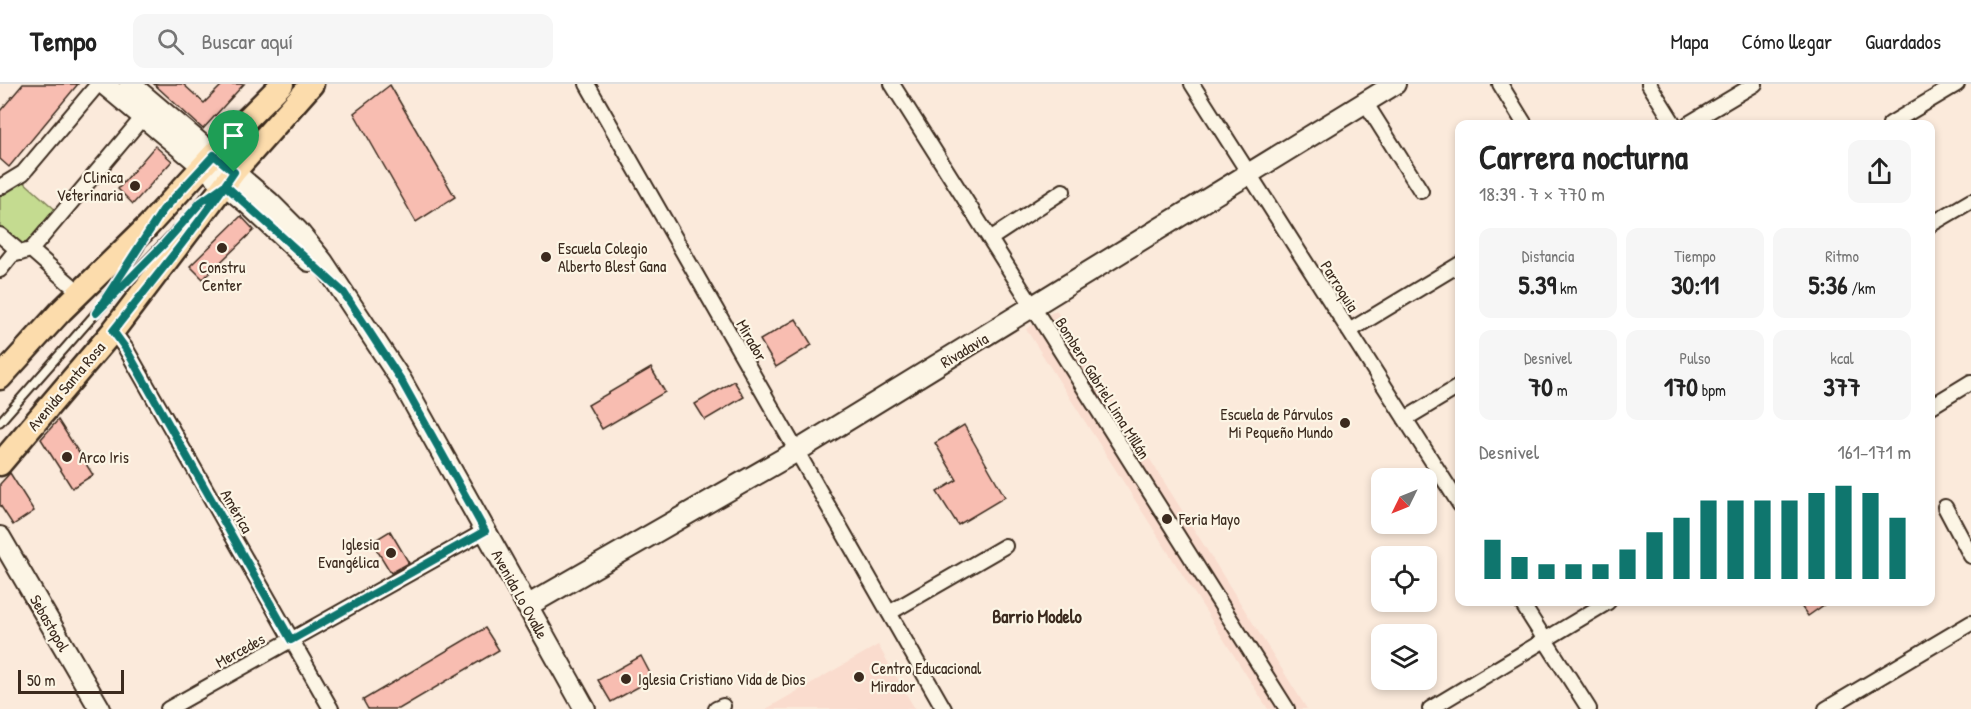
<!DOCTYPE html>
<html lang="es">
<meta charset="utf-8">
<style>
body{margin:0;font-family:"Patrick Hand",sans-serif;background:#f6f6f6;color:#222;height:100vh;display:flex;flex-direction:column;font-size:22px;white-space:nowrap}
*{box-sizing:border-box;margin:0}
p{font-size:20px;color:#767676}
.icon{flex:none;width:33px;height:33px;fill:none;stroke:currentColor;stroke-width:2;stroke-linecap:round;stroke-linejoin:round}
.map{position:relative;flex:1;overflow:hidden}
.details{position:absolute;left:1455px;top:36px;width:480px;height:486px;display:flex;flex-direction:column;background:#fff;border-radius:12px;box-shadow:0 3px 9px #0003}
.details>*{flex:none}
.needle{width:39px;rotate:227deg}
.controls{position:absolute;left:1371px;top:384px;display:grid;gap:12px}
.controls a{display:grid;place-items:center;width:66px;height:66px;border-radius:12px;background:#fff;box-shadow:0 3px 9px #0003;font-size:30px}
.scale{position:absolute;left:18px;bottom:15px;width:106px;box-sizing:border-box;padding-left:6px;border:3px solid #3b2a1e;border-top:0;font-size:16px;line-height:21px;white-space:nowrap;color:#3b2a1e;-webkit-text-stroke:4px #fcf5e5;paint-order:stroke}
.pin{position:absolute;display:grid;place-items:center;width:51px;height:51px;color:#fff;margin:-62px -26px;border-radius:50% 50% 50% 0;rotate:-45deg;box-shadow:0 0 6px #0007}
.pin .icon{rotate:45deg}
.round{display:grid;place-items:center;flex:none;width:63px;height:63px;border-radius:12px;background:#f6f6f6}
.head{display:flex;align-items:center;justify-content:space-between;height:102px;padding:0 24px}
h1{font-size:33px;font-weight:800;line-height:45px}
.figures{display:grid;grid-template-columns:repeat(3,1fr);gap:9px;height:102px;padding:6px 24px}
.figures div{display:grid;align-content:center;border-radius:12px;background:#f6f6f6;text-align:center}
.figures b{font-size:26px;font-weight:800}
.figures small{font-size:16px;font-weight:400}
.figures p{font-size:16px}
.chart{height:168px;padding:12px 24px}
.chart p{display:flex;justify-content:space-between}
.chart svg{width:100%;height:108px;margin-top:6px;stroke:#0f766e;stroke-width:6}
header{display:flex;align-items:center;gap:36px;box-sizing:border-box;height:84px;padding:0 30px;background:#fff;border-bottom:2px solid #e0e0e0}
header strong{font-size:28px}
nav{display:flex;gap:33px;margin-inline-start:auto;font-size:21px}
.search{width:420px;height:54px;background:#f6f6f6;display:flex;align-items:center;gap:15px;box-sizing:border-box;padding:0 21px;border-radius:12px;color:#767676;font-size:22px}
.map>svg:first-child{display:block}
.built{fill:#fadcce}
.green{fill:#c4db90;stroke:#808257;stroke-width:1.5}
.building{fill:#f8bdb1;stroke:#3b2a1e;stroke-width:1.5}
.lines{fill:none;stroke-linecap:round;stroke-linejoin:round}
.lane-casing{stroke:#3b2a1e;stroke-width:11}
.street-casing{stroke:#3b2a1e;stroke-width:18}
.secondary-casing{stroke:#3b2a1e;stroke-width:24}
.primary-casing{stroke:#3b2a1e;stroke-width:27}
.lane{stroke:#fcf5e5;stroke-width:7}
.street{stroke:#fcf5e5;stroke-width:14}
.secondary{stroke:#fcf5e5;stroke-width:20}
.primary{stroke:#fcdcac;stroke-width:22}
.route-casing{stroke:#fff;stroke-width:12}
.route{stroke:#0f766e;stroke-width:8}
.poi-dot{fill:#3b2a1e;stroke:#fcf5e5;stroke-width:2}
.labels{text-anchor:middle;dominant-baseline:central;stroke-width:4.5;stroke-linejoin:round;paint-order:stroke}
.poi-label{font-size:16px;fill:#3b2a1e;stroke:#fcf5e5;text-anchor:start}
.street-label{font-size:16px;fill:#3b2a1e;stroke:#fcf5e5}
.neighbourhood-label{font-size:18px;font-weight:bold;fill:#3b2a1e;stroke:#fcf5e5}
</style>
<header>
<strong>Tempo</strong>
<div class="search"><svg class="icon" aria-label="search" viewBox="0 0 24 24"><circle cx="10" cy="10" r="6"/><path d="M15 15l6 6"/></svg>Buscar aquí</div>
<nav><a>Mapa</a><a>Cómo llegar</a><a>Guardados</a></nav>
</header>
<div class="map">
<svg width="1971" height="625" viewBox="0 0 1971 625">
<rect width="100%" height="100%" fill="#fbeadb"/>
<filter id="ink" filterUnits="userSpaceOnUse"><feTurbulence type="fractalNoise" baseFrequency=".0167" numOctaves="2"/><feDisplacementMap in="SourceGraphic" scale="12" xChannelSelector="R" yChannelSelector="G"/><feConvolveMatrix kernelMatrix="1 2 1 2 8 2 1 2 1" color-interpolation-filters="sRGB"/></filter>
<g filter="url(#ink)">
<!-- built -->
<path class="built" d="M1056 226 1307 625H1268L1026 245Z
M878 561 915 625H766Z"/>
<!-- green -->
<path class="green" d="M24 98 58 128C44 144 35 161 13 161L0 149V112L6 105Z"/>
<!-- building -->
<path class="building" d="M23 0H78L9 83 0 75V27Z
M154 0H183L204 19 223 0H244L203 45Z
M390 1 455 113 416 138 354 29Z
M155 62 172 77 133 120 118 105Z
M241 132 254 146 203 195 190 182Z
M796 235 812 261 776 283 760 256Z
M651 284 665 308 602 345 588 321Z
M734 297 744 313 705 336 695 320Z
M58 336 93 391 72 404 41 355Z
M964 341 1005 413 958 441 937 408 957 396 935 359Z
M10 389 34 427 13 441 0 421V400Z
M390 447 409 479 391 489 372 458Z
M1798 518H1828L1808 532Z
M485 544 499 566 399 625H368L363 616Z
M641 572 653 595 611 618 598 596Z"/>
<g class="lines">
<!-- lane casing -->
<g class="lane-casing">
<path id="lane" d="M106 214 140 163
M0 338 96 229 177 145"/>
</g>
<!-- street casing -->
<g class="street-casing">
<path id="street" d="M587 0 944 625
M892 0 1287 625
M1192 0 1460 421
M1500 0 1524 39
M1649 0 1674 40
M1365 18 1421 107
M1688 40 1755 0
M1890 40 1957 0
M0 103 23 89 98 0
M1930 141 1971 117
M0 151 21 169
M990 155 1063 107
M31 166 79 208
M0 186 12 171 31 166 143 33
M113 247 126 265 331 625
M1349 247 1460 180
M1930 323 1971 298
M1405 335 1460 302
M1945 423 1971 472
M1521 518 1589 625
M889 529 1005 462
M168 625 485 447
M716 625 723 622
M1430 625 1608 518
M1826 625 1971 539"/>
</g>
<!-- secondary casing -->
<g class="secondary-casing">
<path id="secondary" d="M104 0 247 119 309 177
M130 0 269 118 298 147 323 178 401 296 585 625
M0 453 100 625
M527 522 797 367 1395 0"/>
</g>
<!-- primary casing -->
<g class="primary-casing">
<path id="primary" d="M0 294 61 227 148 142 236 46 282 0
M0 380 113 247 234 88 312 0"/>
</g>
<!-- lane -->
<use href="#lane" class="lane"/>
<!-- street -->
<use href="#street" class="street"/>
<!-- secondary -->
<use href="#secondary" class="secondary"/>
<!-- primary -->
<use href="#primary" class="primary"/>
</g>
</g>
<g class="lines" filter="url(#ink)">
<!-- route casing -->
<g class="route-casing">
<path id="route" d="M234 88 214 71 163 126 96 229 163 161 201 118 225 101 344 209 401 296 485 447 291 556 126 265 113 247C154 195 197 143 234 88"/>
</g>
<!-- route -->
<use href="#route" class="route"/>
</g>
<!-- markers -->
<g class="poi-dot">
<circle cx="135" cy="102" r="6"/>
<circle cx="222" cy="164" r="6"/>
<circle cx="546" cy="173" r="6"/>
<circle cx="1345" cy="339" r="6"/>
<circle cx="67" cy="373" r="6"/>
<circle cx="1167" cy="435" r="6"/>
<circle cx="391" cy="469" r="6"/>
<circle cx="859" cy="593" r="6"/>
<circle cx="626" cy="595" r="6"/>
</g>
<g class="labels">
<!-- poi labels -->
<g class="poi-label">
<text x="123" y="93" text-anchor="end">Clinica<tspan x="123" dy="18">Veterinaria</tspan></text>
<text x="558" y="164">Escuela Colegio<tspan x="558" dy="18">Alberto Blest Gana</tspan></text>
<text x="222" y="183" text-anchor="middle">Constru<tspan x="222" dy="18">Center</tspan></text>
<text x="1333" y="330" text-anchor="end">Escuela de Párvulos<tspan x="1333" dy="18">Mi Pequeño Mundo</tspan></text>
<text x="79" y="373">Arco Iris</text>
<text x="1179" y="435">Feria Mayo</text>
<text x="379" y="460" text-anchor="end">Iglesia<tspan x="379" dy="18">Evangélica</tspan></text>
<text x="871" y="584">Centro Educacional<tspan x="871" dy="18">Mirador</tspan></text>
<text x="638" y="595">Iglesia Cristiano Vida de Dios</text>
</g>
<!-- street labels -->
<g class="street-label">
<text transform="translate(1340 202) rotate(58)">Parroquia</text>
<text transform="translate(752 256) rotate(60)">Mirador</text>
<text transform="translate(964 266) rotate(-31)">Rivadavia</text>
<text transform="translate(66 302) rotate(-50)">Avenida Santa Rosa</text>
<text transform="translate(1103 304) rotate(58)">Bombero Gabriel Lima Millán</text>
<text transform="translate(237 427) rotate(60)">América</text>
<text transform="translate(520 510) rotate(61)">Avenida Lo Ovalle</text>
<text transform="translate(50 539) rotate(60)">Sebastopol</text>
<text transform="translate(240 566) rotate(-29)">Mercedes</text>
</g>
<!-- neighbourhood labels -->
<g class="neighbourhood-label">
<text x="1037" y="532">Barrio Modelo</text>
</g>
</g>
</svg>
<div class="controls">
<a><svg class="needle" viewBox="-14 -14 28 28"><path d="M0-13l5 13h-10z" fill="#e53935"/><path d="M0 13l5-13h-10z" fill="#767676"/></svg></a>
<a><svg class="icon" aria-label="locate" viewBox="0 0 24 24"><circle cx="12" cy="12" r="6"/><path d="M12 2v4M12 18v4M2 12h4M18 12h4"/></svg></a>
<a><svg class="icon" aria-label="layers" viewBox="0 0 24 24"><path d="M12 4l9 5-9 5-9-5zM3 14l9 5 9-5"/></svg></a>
</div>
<div class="scale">50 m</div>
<div class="pin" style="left:234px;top:88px;background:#1e9e55"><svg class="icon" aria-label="arrive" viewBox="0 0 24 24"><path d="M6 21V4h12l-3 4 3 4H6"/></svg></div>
<section class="details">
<div class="head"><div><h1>Carrera nocturna</h1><p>18:39 · 7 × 770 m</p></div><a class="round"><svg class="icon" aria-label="share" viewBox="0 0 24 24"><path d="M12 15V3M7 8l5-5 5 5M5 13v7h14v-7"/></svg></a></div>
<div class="figures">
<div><p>Distancia</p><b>5.39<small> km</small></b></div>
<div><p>Tiempo</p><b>30:11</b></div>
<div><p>Ritmo</p><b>5:36<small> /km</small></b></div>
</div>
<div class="figures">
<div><p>Desnivel</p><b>70<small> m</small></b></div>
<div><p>Pulso</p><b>170<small> bpm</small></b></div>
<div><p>kcal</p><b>377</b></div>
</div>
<div class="chart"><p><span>Desnivel</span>161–171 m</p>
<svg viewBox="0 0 160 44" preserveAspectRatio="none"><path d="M5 44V28M15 44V35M25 44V38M35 44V38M45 44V38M55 44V32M65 44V25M75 44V19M85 44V12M95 44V12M105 44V12M115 44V12M125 44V9M135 44V6M145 44V9M155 44V19"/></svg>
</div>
</section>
</div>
